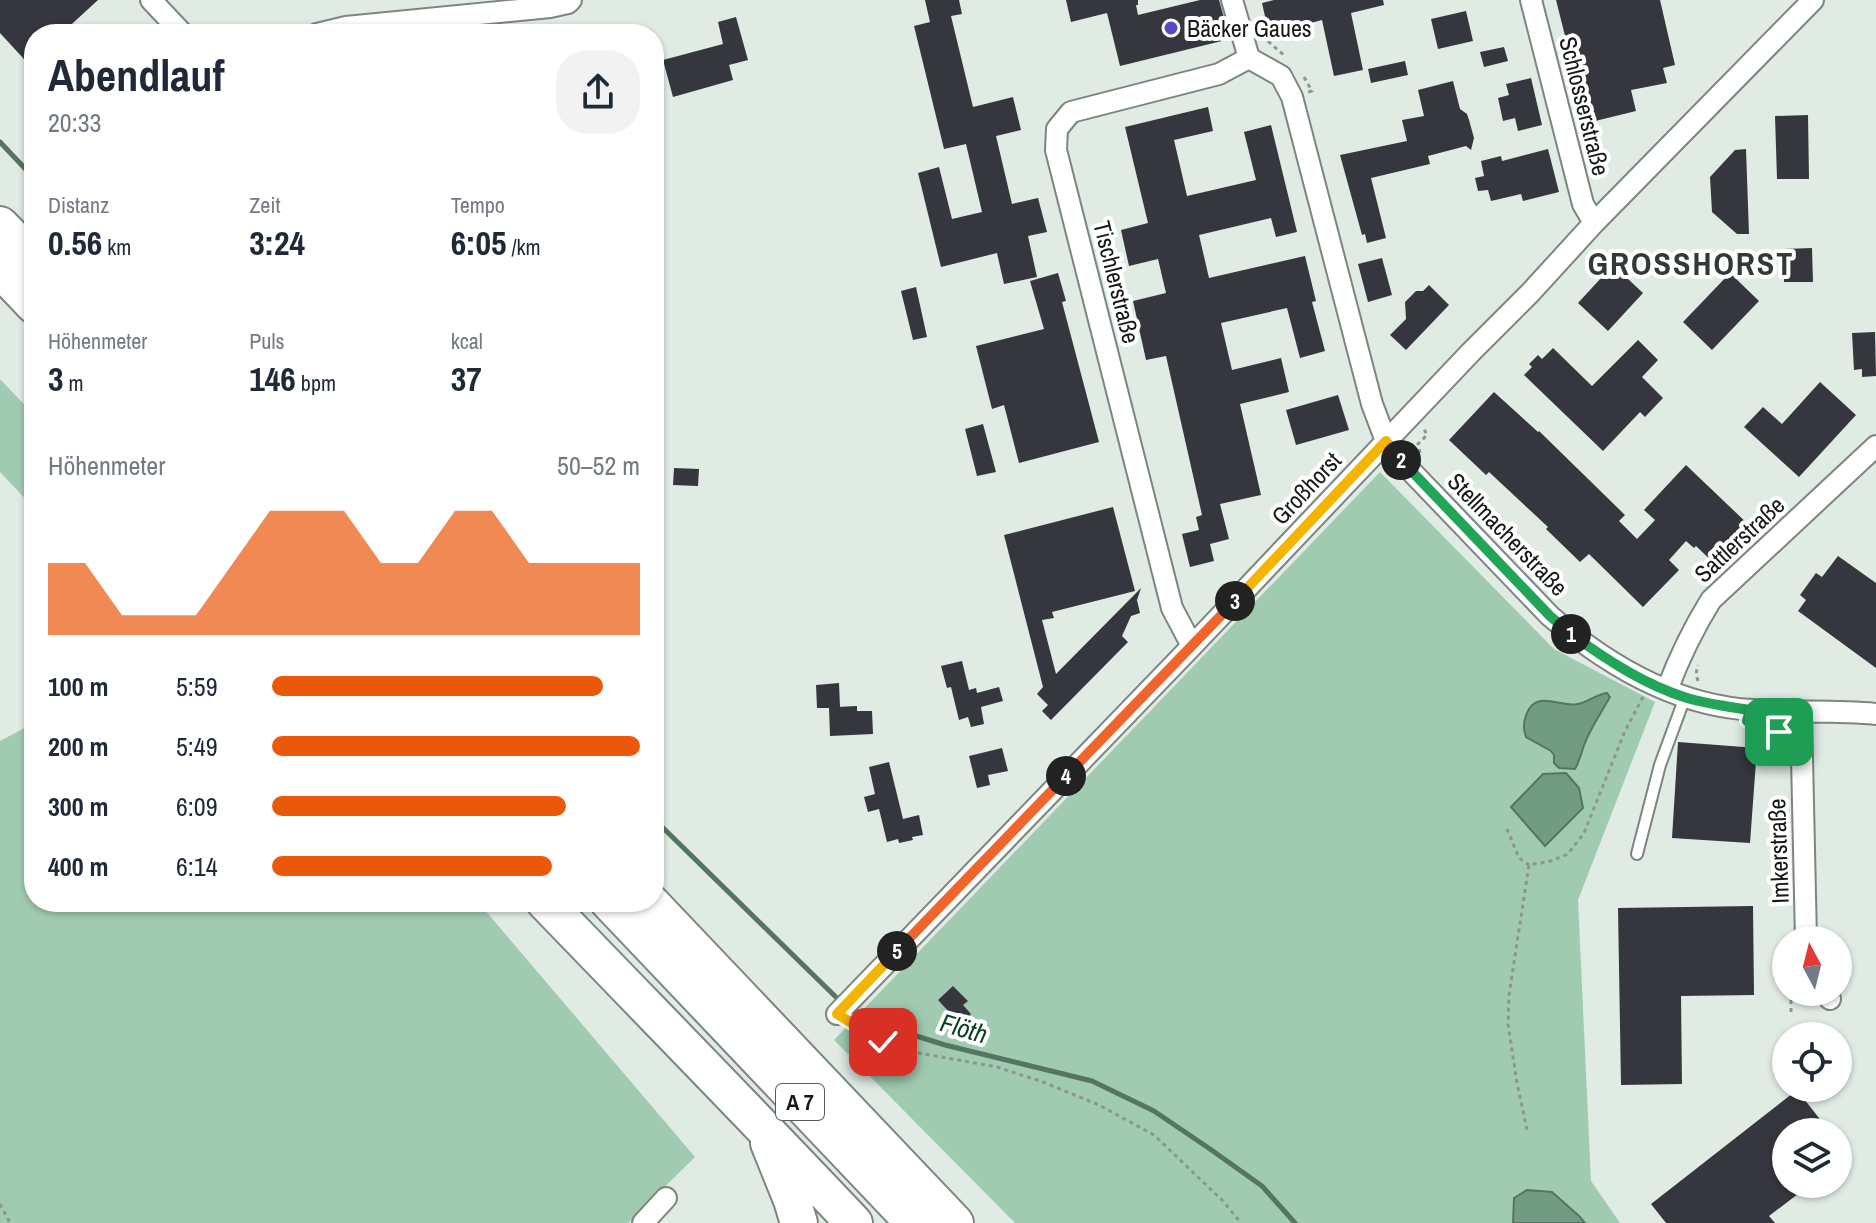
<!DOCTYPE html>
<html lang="de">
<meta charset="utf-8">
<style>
body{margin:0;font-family:"Archivo Narrow",sans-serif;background:#f2f2f3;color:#1f2937;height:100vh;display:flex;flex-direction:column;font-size:30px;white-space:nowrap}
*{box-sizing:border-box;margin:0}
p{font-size:26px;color:#747a83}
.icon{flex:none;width:44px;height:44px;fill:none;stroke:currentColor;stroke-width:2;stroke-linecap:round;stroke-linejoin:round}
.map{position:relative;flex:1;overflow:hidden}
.details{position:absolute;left:24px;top:24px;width:640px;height:888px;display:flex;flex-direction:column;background:#fff;border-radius:32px;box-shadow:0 2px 6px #0004}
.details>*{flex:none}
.needle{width:52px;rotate:353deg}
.fabs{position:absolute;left:1772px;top:926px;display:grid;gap:16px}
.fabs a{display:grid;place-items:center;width:80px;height:80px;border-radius:50%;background:#fff;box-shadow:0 2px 6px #0004;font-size:40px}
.pin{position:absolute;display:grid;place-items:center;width:68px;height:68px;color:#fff;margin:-34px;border-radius:16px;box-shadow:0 4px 12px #0006}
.km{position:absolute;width:40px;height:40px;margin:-20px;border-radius:50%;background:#222;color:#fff;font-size:22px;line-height:40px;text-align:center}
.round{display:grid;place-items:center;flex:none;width:84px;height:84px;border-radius:32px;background:#f2f2f3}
.summary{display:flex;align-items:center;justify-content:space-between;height:136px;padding:0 24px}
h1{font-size:44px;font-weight:700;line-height:60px}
.figures{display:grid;grid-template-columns:repeat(3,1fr);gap:12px;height:136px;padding:8px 24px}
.figures div{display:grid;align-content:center}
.figures b{font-size:34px;font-weight:700}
.figures small{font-size:22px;font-weight:400}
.figures p{font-size:22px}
.chart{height:224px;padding:16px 24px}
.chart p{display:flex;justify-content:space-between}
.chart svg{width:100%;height:144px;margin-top:8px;fill:#ea580c;opacity:.7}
ul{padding:0 24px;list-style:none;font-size:26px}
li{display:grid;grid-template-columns:128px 96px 1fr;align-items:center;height:60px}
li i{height:20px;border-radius:10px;background:#ea580c}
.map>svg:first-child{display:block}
.green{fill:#a1cbb1;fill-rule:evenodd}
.water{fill:#729c82;stroke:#567462;stroke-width:2}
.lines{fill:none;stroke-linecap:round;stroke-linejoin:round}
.stream{stroke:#567462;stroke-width:5}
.building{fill:#36363e}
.service-casing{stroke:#7c857f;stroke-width:14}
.minor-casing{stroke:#7c857f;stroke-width:24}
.motorway-casing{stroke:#7c857f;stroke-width:40}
.path{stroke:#8d9590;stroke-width:3;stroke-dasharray:4 4;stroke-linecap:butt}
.service{stroke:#fff;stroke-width:10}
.minor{stroke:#fff;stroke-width:20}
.motorway{stroke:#fff;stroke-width:36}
.split-1-casing{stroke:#fff;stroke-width:16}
.split-2-casing{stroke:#fff;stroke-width:16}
.split-3-casing{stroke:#fff;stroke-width:16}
.split-4-casing{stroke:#fff;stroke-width:16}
.split-5-casing{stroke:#fff;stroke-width:16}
.split-6-casing{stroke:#fff;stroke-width:16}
.split-1{stroke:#22a559;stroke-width:10}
.split-2{stroke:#22a559;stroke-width:10}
.split-3{stroke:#f5b400;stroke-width:10}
.split-4{stroke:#f0652b;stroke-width:10}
.split-5{stroke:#f0652b;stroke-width:10}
.split-6{stroke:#f5b400;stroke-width:10}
.poi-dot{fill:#5749c1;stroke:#fff;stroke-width:3}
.labels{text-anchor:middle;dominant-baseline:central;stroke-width:8;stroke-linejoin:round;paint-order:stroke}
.shield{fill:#fff;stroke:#5b5d5c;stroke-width:2}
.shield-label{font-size:22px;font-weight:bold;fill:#151816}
.poi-label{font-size:24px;fill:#151816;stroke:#fff;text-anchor:start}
.street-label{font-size:24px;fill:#151816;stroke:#fff}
.water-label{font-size:26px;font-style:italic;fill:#094026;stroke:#fff}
.district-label{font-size:32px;font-weight:bold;letter-spacing:2px;fill:#323a35;stroke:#fff}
</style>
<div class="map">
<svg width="1876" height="1223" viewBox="0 0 1876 1223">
<rect width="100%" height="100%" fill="#e0ebe4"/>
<!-- green -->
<path class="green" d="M0 379 34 415V508L0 472Z
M1380 472 1554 649 1655 702 1578 900 1591 1181 1620 1223H1585L1579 1216 1552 1192 1514 1198 1513 1223H1015L834 1040ZM1589 700 1606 705C1592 720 1585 742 1580 762L1554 755 1551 751 1526 737 1523 723 1530 706 1549 701 1569 705Z
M34 723V902H478L695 1157 628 1223H0V741Z"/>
<!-- water -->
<path class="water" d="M1607 693 1610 697C1602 711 1594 723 1587 738 1582 748 1581 759 1575 769L1559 768 1554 763V755L1551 751 1526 737C1523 728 1523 722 1527 713 1537 689 1560 708 1578 704 1588 702 1597 694 1607 693Z
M1566 773 1579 788 1583 808 1545 846 1511 807 1543 774Z
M1527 1190 1552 1192 1579 1216 1585 1223H1513L1514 1198Z"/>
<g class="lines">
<!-- stream -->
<path class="stream" d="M0 142 34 178
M654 819 842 1003
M851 1009 894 1029 945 1045 1092 1081 1154 1111 1210 1149 1262 1186 1295 1223"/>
</g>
<!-- building -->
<path class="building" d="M0 0H98L61 34H34V70L0 33Z
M925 0H959L962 14 951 16 973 107 1013 97 1021 130 996 136 1012 204 1038 198 1047 232 1028 236 1037 277 1004 284 997 253 941 267 918 173 939 167 952 219 982 212 966 144 944 149 914 26 930 22Z
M1066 0H1138V5H1136L1138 15 1200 0H1219L1230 39 1120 66 1107 13 1071 22Z
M1274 0H1383L1384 5 1351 13 1363 70 1334 76 1322 20 1269 34 1262 3Z
M1556 0H1660L1675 65 1663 68 1667 83 1631 90 1636 111 1587 123Z
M1466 11 1473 41 1438 49 1431 19Z
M736 17 748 60 729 65 733 80 673 97 663 60 723 44 718 22Z
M1504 47 1508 61 1484 67 1480 52Z
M1405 61 1408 75 1371 83 1368 69Z
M1531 78 1542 125 1518 131 1515 118 1503 121 1498 98 1509 95 1506 84Z
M1453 81 1460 109 1467 114 1469 120 1474 138 1471 150 1466 146 1428 156 1430 164 1371 178 1386 238 1367 243 1365 234 1362 235 1340 155 1407 141 1402 120 1424 116 1418 90Z
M1208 107 1213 131 1174 140 1187 196 1256 180 1244 132 1271 125 1297 232 1276 237 1271 218 1199 235 1209 278 1305 256 1316 301 1312 302 1325 351 1300 358 1287 308 1221 323 1232 370 1281 358 1289 392 1240 404 1261 495 1220 504 1229 539 1210 544 1214 561 1190 567 1182 534 1199 530 1196 517 1202 515 1166 356 1146 360 1133 301 1166 293 1158 259 1129 266 1121 230 1148 223 1125 127Z
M1808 115 1809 179H1777L1775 116Z
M1548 149 1559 192 1523 201 1521 194 1491 201 1488 190 1478 191 1475 178 1484 176 1481 161 1501 156 1502 161Z
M1746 149 1749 234H1737L1712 212 1710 177 1735 150Z
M1812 248 1813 282H1784V249Z
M1382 258 1392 295 1368 302 1358 264Z
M1613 265 1643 293 1608 331 1578 303Z
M1058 273 1066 301 1062 302 1099 442 1019 463 1004 405 992 409 976 346 1044 329 1030 281Z
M1730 273 1759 301 1712 350 1683 322Z
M1429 285 1449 305 1406 350 1390 335 1406 319 1405 302 1416 291H1423Z
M916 287 927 337 913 340 901 291Z
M1875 332 1876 376 1862 377V369L1854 370 1852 333Z
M1638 340 1658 360 1642 377 1663 398 1645 417 1640 412 1603 451 1524 375 1532 367 1529 364 1538 355 1542 359 1553 348 1592 386Z
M1820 382 1856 415 1799 477 1744 427 1763 407 1782 424Z
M1494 392 1538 432 1539 431 1625 515 1619 521 1637 539 1655 520 1644 510 1686 465 1751 527 1741 538 1743 539 1718 567 1696 546 1694 548 1686 541 1669 560 1679 570 1643 607 1589 554 1580 562 1546 529 1548 527 1489 472 1486 475 1449 440Z
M1338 395 1349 430 1296 445 1286 410Z
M983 424 996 472 977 476 965 429Z
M674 468 699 469 698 486 673 485Z
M1113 507 1135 591 1052 612 1054 618 1042 620 1056 674 1141 588 1137 600 1140 613 1131 616 1122 636 1128 642 1051 720 1042 711 1048 705 1037 694 1043 687 1004 535Z
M1838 556 1876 583V668L1798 611 1806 600 1800 595 1816 573 1822 577Z
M962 661 969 690 976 688 977 693 999 687 1003 701 981 707 984 724 971 727 968 717 959 720 951 687 947 688 941 666Z
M839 683 840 707H837L857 706V711H872L873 734 830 736 829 708H817L816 685Z
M1678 742 1757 748 1750 843 1672 838Z
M1002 748 1008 771 988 775 990 785 977 788 969 756Z
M889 762 903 819 919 815 923 835 912 837 913 840 899 843 898 839 887 842 879 809 868 812 864 797 875 794 869 767Z
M1753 906 1754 995 1681 996 1682 1084 1621 1085 1618 908Z
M953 986 968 1001 963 1005 971 1014 960 1024 938 1000Z
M1797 1090 1830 1132H1786V1184H1811L1769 1216 1775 1223H1666L1651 1204Z"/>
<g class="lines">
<!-- service casing -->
<g class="service-casing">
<path id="service" d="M1637 854 1660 765 1685 697"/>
</g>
<!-- minor casing -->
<g class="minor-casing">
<path id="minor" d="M151 0 183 34
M1232 0 1249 58 1281 76 1292 97 1372 404 1386 441 1408 468 1550 616C1607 665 1676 706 1753 710 1794 713 1835 710 1876 714
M1531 0 1583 204 1594 223
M317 34 346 27 550 7 568 3 571 0
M1192 646 1172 608 1056 150 1057 129 1071 112 1219 74 1249 58
M1667 690C1679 658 1693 629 1711 600L1876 446
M1801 712 1806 940
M1827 992 1830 999
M837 1014 1192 646 1471 352 1531 292 1594 223 1813 0
M643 1223 666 1198"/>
</g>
<!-- motorway casing -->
<g class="motorway-casing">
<path id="motorway" d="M0 225 34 260
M0 269 34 305
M545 902C648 1009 752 1115 854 1223
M609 902 914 1223
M650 902 955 1223
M769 1143 792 1200 799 1223"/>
</g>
<!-- path -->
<path class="path" d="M1262 36 1286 57
M1304 77 1312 91 1308 92
M1420 453 1418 444 1427 435 1424 429
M1698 681 1696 674 1698 665
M1507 829 1519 858 1529 865
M1791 992V1014
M853 1023 883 1042 919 1053 997 1067 1043 1082 1099 1105 1154 1135 1223 1201 1241 1223
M1527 1130 1517 1083 1508 1024 1509 995 1529 865 1551 861 1568 854 1584 833 1625 731 1643 697
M0 1204 10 1223"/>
<!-- service -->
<use href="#service" class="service"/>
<!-- minor -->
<use href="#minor" class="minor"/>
<!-- motorway -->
<use href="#motorway" class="motorway"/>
</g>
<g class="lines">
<!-- split-1 casing -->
<g class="split-1-casing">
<path id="split-1" d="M1571 634C1607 660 1645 685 1687 698 1708 704 1729 707 1750 710L1747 721 1771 724 1779 732"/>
</g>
<!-- split-2 casing -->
<g class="split-2-casing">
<path id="split-2" d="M1401 460 1550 616 1571 634"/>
</g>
<!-- split-3 casing -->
<g class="split-3-casing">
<path id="split-3" d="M1235 601 1386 441 1401 460"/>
</g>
<!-- split-4 casing -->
<g class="split-4-casing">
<path id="split-4" d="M1066 776 1235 601"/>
</g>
<!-- split-5 casing -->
<g class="split-5-casing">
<path id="split-5" d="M897 951 1066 776"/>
</g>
<!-- split-6 casing -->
<g class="split-6-casing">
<path id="split-6" d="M883 1042 837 1014 897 951"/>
</g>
<!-- split-1 -->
<use href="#split-1" class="split-1"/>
<!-- split-2 -->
<use href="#split-2" class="split-2"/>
<!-- split-3 -->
<use href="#split-3" class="split-3"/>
<!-- split-4 -->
<use href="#split-4" class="split-4"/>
<!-- split-5 -->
<use href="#split-5" class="split-5"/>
<!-- split-6 -->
<use href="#split-6" class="split-6"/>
</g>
<!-- markers -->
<circle class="poi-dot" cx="1171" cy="28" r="8"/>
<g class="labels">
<!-- shield labels -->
<rect class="shield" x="776" y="1084" width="48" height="36" rx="6"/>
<g class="shield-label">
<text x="800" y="1102">A 7</text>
</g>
<!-- poi labels -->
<g class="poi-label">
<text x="1187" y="28">Bäcker Gaues</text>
</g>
<!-- street labels -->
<g class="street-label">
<text transform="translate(1585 106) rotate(76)">Schlosserstraße</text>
<text transform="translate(1117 282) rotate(76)">Tischlerstraße</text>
<text transform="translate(1306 488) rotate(-47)">Großhorst</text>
<text transform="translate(1508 534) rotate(46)">Stellmacherstraße</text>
<text transform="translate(1739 539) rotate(-43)">Sattlerstraße</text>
<text transform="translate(1778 851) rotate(-92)">Imkerstraße</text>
</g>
<!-- water labels -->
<g class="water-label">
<text transform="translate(964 1028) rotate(16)">Flöth</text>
</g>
<!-- district labels -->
<g class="district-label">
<text x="1691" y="263">GROSSHORST</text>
</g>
</g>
</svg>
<div class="fabs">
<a><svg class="needle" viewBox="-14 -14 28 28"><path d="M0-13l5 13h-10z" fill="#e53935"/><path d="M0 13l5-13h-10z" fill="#747a83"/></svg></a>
<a><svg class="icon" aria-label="locate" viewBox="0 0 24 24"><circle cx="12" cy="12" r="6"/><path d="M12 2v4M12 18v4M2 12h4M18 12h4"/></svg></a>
<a><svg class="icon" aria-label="layers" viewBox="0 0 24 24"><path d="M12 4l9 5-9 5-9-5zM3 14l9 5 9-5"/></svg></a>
</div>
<div class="pin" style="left:1779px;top:732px;background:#1e9e55"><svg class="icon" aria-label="arrive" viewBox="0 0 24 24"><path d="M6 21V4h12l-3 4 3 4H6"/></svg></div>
<div class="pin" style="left:883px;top:1042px;background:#d93025"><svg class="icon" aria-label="check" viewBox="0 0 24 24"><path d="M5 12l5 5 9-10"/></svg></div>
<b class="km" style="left:1571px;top:634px">1</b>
<b class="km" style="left:1401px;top:460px">2</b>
<b class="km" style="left:1235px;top:601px">3</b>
<b class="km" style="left:1066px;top:776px">4</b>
<b class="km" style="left:897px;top:951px">5</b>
<section class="details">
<div class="summary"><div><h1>Abendlauf</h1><p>20:33</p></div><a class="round"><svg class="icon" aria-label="share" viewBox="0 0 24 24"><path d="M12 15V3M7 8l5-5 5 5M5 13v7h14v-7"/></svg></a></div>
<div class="figures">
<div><p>Distanz</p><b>0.56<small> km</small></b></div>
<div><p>Zeit</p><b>3:24</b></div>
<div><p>Tempo</p><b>6:05<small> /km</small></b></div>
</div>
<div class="figures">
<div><p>Höhenmeter</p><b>3<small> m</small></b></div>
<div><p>Puls</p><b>146<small> bpm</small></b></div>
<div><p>kcal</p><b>37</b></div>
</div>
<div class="chart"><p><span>Höhenmeter</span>50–52 m</p>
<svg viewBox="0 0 160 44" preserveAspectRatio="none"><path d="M0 44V22L10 22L20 38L30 38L40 38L50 22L60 6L70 6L80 6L90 22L100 22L110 6L120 6L130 22L140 22L150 22L160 22V44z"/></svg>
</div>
<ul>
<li><b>100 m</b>5:59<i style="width:90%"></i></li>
<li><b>200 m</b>5:49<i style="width:100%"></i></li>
<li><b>300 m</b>6:09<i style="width:80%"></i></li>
<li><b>400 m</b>6:14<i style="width:76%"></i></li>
</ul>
</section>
</div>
